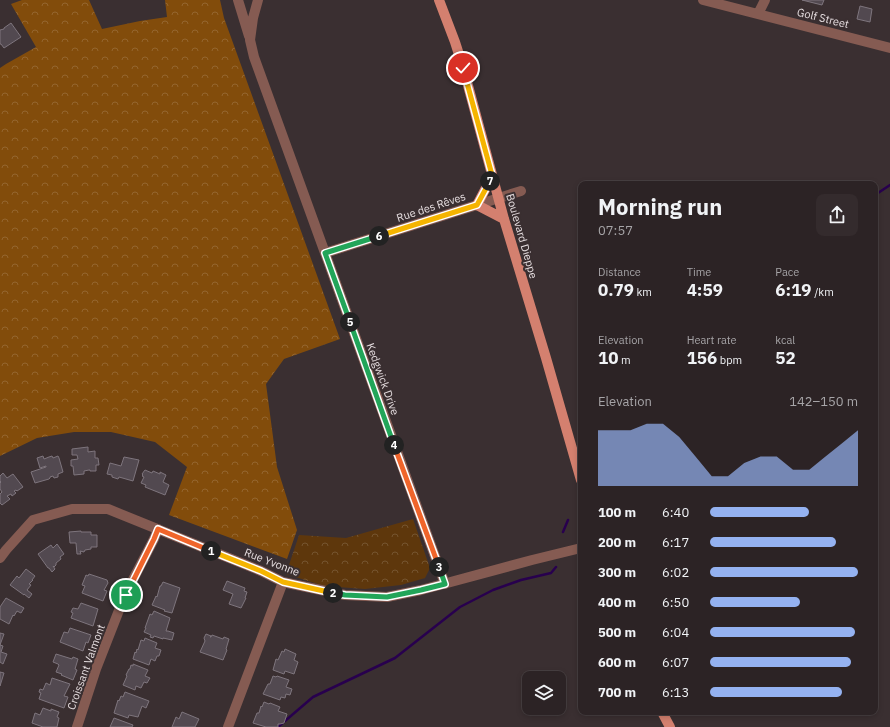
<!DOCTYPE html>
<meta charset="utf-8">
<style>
body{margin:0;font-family:"IBM Plex Sans",sans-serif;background:#342b2d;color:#f1f3f6;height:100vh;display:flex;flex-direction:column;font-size:15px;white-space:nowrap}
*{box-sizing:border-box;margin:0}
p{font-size:13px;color:#a6a4a7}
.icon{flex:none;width:22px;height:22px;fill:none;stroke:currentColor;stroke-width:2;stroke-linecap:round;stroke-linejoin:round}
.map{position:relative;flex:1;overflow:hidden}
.drawer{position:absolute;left:578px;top:181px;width:300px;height:534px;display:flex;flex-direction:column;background:#2c2325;border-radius:8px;box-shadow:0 2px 6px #0003,0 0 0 1px #484042}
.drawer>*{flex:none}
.fabs{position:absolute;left:522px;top:671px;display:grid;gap:8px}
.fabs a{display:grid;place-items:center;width:44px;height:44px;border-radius:8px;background:#2c2325;box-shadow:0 2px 6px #0003,0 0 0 1px #484042;font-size:20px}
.pin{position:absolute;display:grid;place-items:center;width:34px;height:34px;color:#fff;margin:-17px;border:2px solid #fff;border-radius:50%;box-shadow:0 1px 4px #0007}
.km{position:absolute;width:20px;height:20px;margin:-10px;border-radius:50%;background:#222;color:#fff;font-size:11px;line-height:20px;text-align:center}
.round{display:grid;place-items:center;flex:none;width:42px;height:42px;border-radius:8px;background:#342b2d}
.overview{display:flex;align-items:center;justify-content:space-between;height:68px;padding:0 20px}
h1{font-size:22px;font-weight:700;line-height:30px}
.metrics{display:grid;grid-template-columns:repeat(3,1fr);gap:6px;height:68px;padding:4px 20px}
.metrics div{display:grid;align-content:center}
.metrics b{font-size:17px;font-weight:700}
.metrics small{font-size:11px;font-weight:400}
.metrics p{font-size:11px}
.chart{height:112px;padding:8px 20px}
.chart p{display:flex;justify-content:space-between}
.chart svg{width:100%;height:72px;margin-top:4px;fill:#95b2f1;opacity:.7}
ul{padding:0 20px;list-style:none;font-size:13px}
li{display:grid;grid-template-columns:64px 48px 1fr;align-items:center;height:30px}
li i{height:10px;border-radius:5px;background:#95b2f1}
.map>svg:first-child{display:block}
.forest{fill:url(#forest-crowns)}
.park{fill:url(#park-crowns)}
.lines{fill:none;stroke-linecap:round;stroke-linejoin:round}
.stream{stroke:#28004e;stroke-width:2.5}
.building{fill:#524950;stroke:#7e757d}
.minor{stroke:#855b52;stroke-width:10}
.major{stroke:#d4806f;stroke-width:10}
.split-1-casing{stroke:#fff;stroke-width:8}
.split-2-casing{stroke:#fff;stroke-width:8}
.split-3-casing{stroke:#fff;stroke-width:8}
.split-4-casing{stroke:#fff;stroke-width:8}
.split-5-casing{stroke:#fff;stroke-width:8}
.split-6-casing{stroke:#fff;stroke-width:8}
.split-7-casing{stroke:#fff;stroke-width:8}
.split-8-casing{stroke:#fff;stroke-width:8}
.split-1{stroke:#f0652b;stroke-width:5}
.split-2{stroke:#f5b400;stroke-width:5}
.split-3{stroke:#22a559;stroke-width:5}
.split-4{stroke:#f0652b;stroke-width:5}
.split-5{stroke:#22a559;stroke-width:5}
.split-6{stroke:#22a559;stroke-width:5}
.split-7{stroke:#f5b400;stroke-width:5}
.split-8{stroke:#f5b400;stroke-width:5}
.labels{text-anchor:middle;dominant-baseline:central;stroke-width:4;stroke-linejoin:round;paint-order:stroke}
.street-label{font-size:11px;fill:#e6dee0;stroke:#3a2f31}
</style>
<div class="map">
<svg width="890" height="727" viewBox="0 0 890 727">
<defs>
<pattern id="forest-crowns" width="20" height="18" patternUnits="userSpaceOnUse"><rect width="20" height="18" fill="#824c0b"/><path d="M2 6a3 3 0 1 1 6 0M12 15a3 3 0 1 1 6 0" fill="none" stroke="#94652e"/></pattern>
<pattern id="park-crowns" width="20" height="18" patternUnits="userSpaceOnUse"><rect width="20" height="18" fill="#5e370c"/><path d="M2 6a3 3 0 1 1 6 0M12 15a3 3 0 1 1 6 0" fill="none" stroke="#75542f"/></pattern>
</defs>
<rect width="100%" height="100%" fill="#3a2f31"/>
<!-- forest -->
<path class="forest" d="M22 0H89L102 29 140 21 167 17 165 0H220L224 18 340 339 284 359 266 384 277 467 297 530 287 559 169 515 187 467 155 442 111 432H74L37 438 0 456V68L6 64 36 47 11 4Z"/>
<!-- park -->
<path class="park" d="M413 519 430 568 425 578 401 585 365 589 324 586 286 574 299 535 346 538Z"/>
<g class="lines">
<!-- stream -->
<path class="stream" d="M875 195 890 185
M563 532 568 520
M278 727 313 697 395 658 460 607 493 590 521 580 551 573 556 567"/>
</g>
<!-- building -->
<path class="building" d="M802 0H824L822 5Z
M860 6 872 9 870 22 857 19Z
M11 23 21 37 4 48 1 44H0V30L4 29V28Z
M88 447V452L95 451V458H98L99 465H96V471H90V470H89L84 471V474L74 475 73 466H71V460L78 459 77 455H72V449Z
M43 456 44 459 49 457 52 456 53 458 58 456 59 458 63 472 58 474V477L54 478 53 476 50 477V478L49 479 35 483 31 472 46 467V466L40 468 37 458Z
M124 457 139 460 133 481 119 477 118 479 112 477V475L107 474 110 463 121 466Z
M145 470 152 473 153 471 160 474V472L166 475 163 482 169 485 165 495 145 487 146 485 141 483 144 477 142 476 143 475 142 474Z
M3 473 7 478 13 474 23 487 17 491 16 490 14 491 16 493 12 496 11 494 7 496 10 499 2 505 0 503V494L2 492 0 489V483L1 482 0 481V476Z
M81 531V532H91V535H97V547H91V549L85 550 84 552 80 551 81 554H77L76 543H70L69 532Z
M57 544 64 554 60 557 61 559 56 563V565L54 567 53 566 55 569 52 572 49 568H48L38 554 51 545 53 548Z
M26 569 35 576 32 580H33L29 584 31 585 27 590 32 594 29 598 24 594V595L10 585 17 576 19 578Z
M89 574 107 580 108 583 104 590 107 591 103 601 82 593 85 586 82 585 86 575 88 576Z
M227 581 245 588 244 591 247 592 245 598H246L241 608 229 604 233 594 223 590Z
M163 582 180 588 172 613 164 611 165 610 152 605 156 596 157 597 160 586H161Z
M6 598 24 608 21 613 17 611 14 616 13 615 9 624 0 619V607Z
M81 603 98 609 93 626 71 618 73 613 71 612 73 608 78 609Z
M154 611 170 618 166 631H168L174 633 172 640 163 638V639L154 636 153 638 150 637 151 635 144 632 146 628H145L150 614 152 615Z
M70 628 91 635 88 643 86 642 83 651 60 642 64 632 68 633Z
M0 633 4 634 0 645 3 646 1 652 7 654 3 664 0 662Z
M206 634 211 636 210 637H211L212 635 223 639 224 637 229 639 226 649 227 650 223 660 200 652 205 641 204 638Z
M145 638 157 643 155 648 161 650 159 656H157L155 661 151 659 149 665 133 659 135 652 136 653 137 649 138 650 141 640 144 641Z
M285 649 296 654 294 660 298 662 294 674 285 671 284 674 273 670 276 659 278 660 282 651 284 652Z
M56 654 72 659 73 657 78 659 75 669 77 670 73 680 61 675 62 674 56 672 59 665 58 664 53 662Z
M133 664 148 670 145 676 150 678 147 683 144 682 141 688 136 686 135 690 123 685 127 676 126 675 129 669H130L131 665 133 666Z
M0 672 4 673 0 686Z
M273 676 276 677 277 676 289 680 286 687 292 689 290 695 286 694 285 698 281 697 280 700 263 694 268 684H270Z
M52 678 70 684 64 696 68 697 64 708 39 699 41 693 39 692 40 689 43 690 46 683 50 685Z
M125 692 149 701 146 708 142 706 138 717 129 715 128 718 114 713 118 700 119 701 121 696 123 697Z
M264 702 269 704 270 703 280 707 278 711 287 714 284 723 280 724H278V727H266L253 723 257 713H259L261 706 262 707Z
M43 708 51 711V709L59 712 57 717 59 718 57 727H43L32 723 35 713 40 715Z
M182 712 199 719 195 727H172L176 717 179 719Z
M114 718 133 725 132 727H110Z"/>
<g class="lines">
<!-- minor -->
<path class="minor" d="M238 0 249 36
M258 0 253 18 250 40 254 57 445 584
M703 0 890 48
M758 14 765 0
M325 253 521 191
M0 558 6 550 33 520 72 509H108L261 571 283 582 292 584 345 595 387 597 421 590 532 560 581 548
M77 727 96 669 125 595 154 539 158 529
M228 727 283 582"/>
<!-- major -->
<path class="major" d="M439 0 455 42 463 67 504 219 546 358 581 480
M492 175 487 186 477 205 504 219
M662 712 670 727"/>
</g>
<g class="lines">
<!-- split-1 casing -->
<g class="split-1-casing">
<path id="split-1" d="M126 595 154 539 158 529 211 551"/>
</g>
<!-- split-2 casing -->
<g class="split-2-casing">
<path id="split-2" d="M211 551 261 571 283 582 333 593"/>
</g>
<!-- split-3 casing -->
<g class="split-3-casing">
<path id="split-3" d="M333 593 345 595 387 597 421 590 445 584 439 567"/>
</g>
<!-- split-4 casing -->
<g class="split-4-casing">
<path id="split-4" d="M394 445 439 567"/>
</g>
<!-- split-5 casing -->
<g class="split-5-casing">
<path id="split-5" d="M350 322 394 445"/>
</g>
<!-- split-6 casing -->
<g class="split-6-casing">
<path id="split-6" d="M350 322 325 253 379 236"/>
</g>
<!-- split-7 casing -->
<g class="split-7-casing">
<path id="split-7" d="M379 236 477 205 490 181"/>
</g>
<!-- split-8 casing -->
<g class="split-8-casing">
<path id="split-8" d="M463 68 492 175 490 181"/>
</g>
<!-- split-1 -->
<use href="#split-1" class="split-1"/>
<!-- split-2 -->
<use href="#split-2" class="split-2"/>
<!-- split-3 -->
<use href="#split-3" class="split-3"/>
<!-- split-4 -->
<use href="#split-4" class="split-4"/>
<!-- split-5 -->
<use href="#split-5" class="split-5"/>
<!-- split-6 -->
<use href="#split-6" class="split-6"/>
<!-- split-7 -->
<use href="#split-7" class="split-7"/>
<!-- split-8 -->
<use href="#split-8" class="split-8"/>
</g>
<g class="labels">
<!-- street labels -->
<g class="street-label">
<text transform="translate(823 18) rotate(14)">Golf Street</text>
<text transform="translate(431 207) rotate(-18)">Rue des Rêves</text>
<text transform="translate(522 236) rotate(74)">Boulevard Dieppe</text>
<text transform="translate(383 379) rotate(70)">Kedgwick Drive</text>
<text transform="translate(272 562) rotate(21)">Rue Yvonne</text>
<text transform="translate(86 667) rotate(-70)">Croissant Valmont</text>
</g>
</g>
</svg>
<div class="fabs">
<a><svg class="icon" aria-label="layers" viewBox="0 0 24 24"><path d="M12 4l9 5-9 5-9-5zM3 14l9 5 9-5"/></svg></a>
</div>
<div class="pin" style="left:126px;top:595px;background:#1e9e55"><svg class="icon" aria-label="arrive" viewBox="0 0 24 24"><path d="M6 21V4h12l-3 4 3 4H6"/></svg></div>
<div class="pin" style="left:463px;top:68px;background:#d93025"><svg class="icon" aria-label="check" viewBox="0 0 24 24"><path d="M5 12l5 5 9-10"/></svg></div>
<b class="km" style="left:211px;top:551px">1</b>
<b class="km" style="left:333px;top:593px">2</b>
<b class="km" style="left:439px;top:567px">3</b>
<b class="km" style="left:394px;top:445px">4</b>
<b class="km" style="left:350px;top:322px">5</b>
<b class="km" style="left:379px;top:236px">6</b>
<b class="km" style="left:490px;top:181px">7</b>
<section class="drawer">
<div class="overview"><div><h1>Morning run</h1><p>07:57</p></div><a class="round"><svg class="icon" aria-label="share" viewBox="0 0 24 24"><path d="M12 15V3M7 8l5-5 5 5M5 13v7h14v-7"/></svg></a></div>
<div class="metrics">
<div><p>Distance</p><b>0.79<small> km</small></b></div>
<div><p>Time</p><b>4:59</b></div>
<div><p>Pace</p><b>6:19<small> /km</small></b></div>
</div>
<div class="metrics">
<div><p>Elevation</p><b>10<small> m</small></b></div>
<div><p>Heart rate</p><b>156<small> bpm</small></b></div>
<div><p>kcal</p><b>52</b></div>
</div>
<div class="chart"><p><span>Elevation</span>142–150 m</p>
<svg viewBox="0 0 160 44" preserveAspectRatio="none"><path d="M0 44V10L10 10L20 10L30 6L40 6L50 14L60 26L70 38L80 38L90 30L100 26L110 26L120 34L130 34L140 26L150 18L160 10V44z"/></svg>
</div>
<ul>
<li><b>100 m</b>6:40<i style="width:67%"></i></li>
<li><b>200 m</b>6:17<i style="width:85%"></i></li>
<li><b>300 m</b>6:02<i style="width:100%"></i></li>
<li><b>400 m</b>6:50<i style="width:61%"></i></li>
<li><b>500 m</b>6:04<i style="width:98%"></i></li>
<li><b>600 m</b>6:07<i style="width:95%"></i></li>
<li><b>700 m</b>6:13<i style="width:89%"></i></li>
</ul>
</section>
</div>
